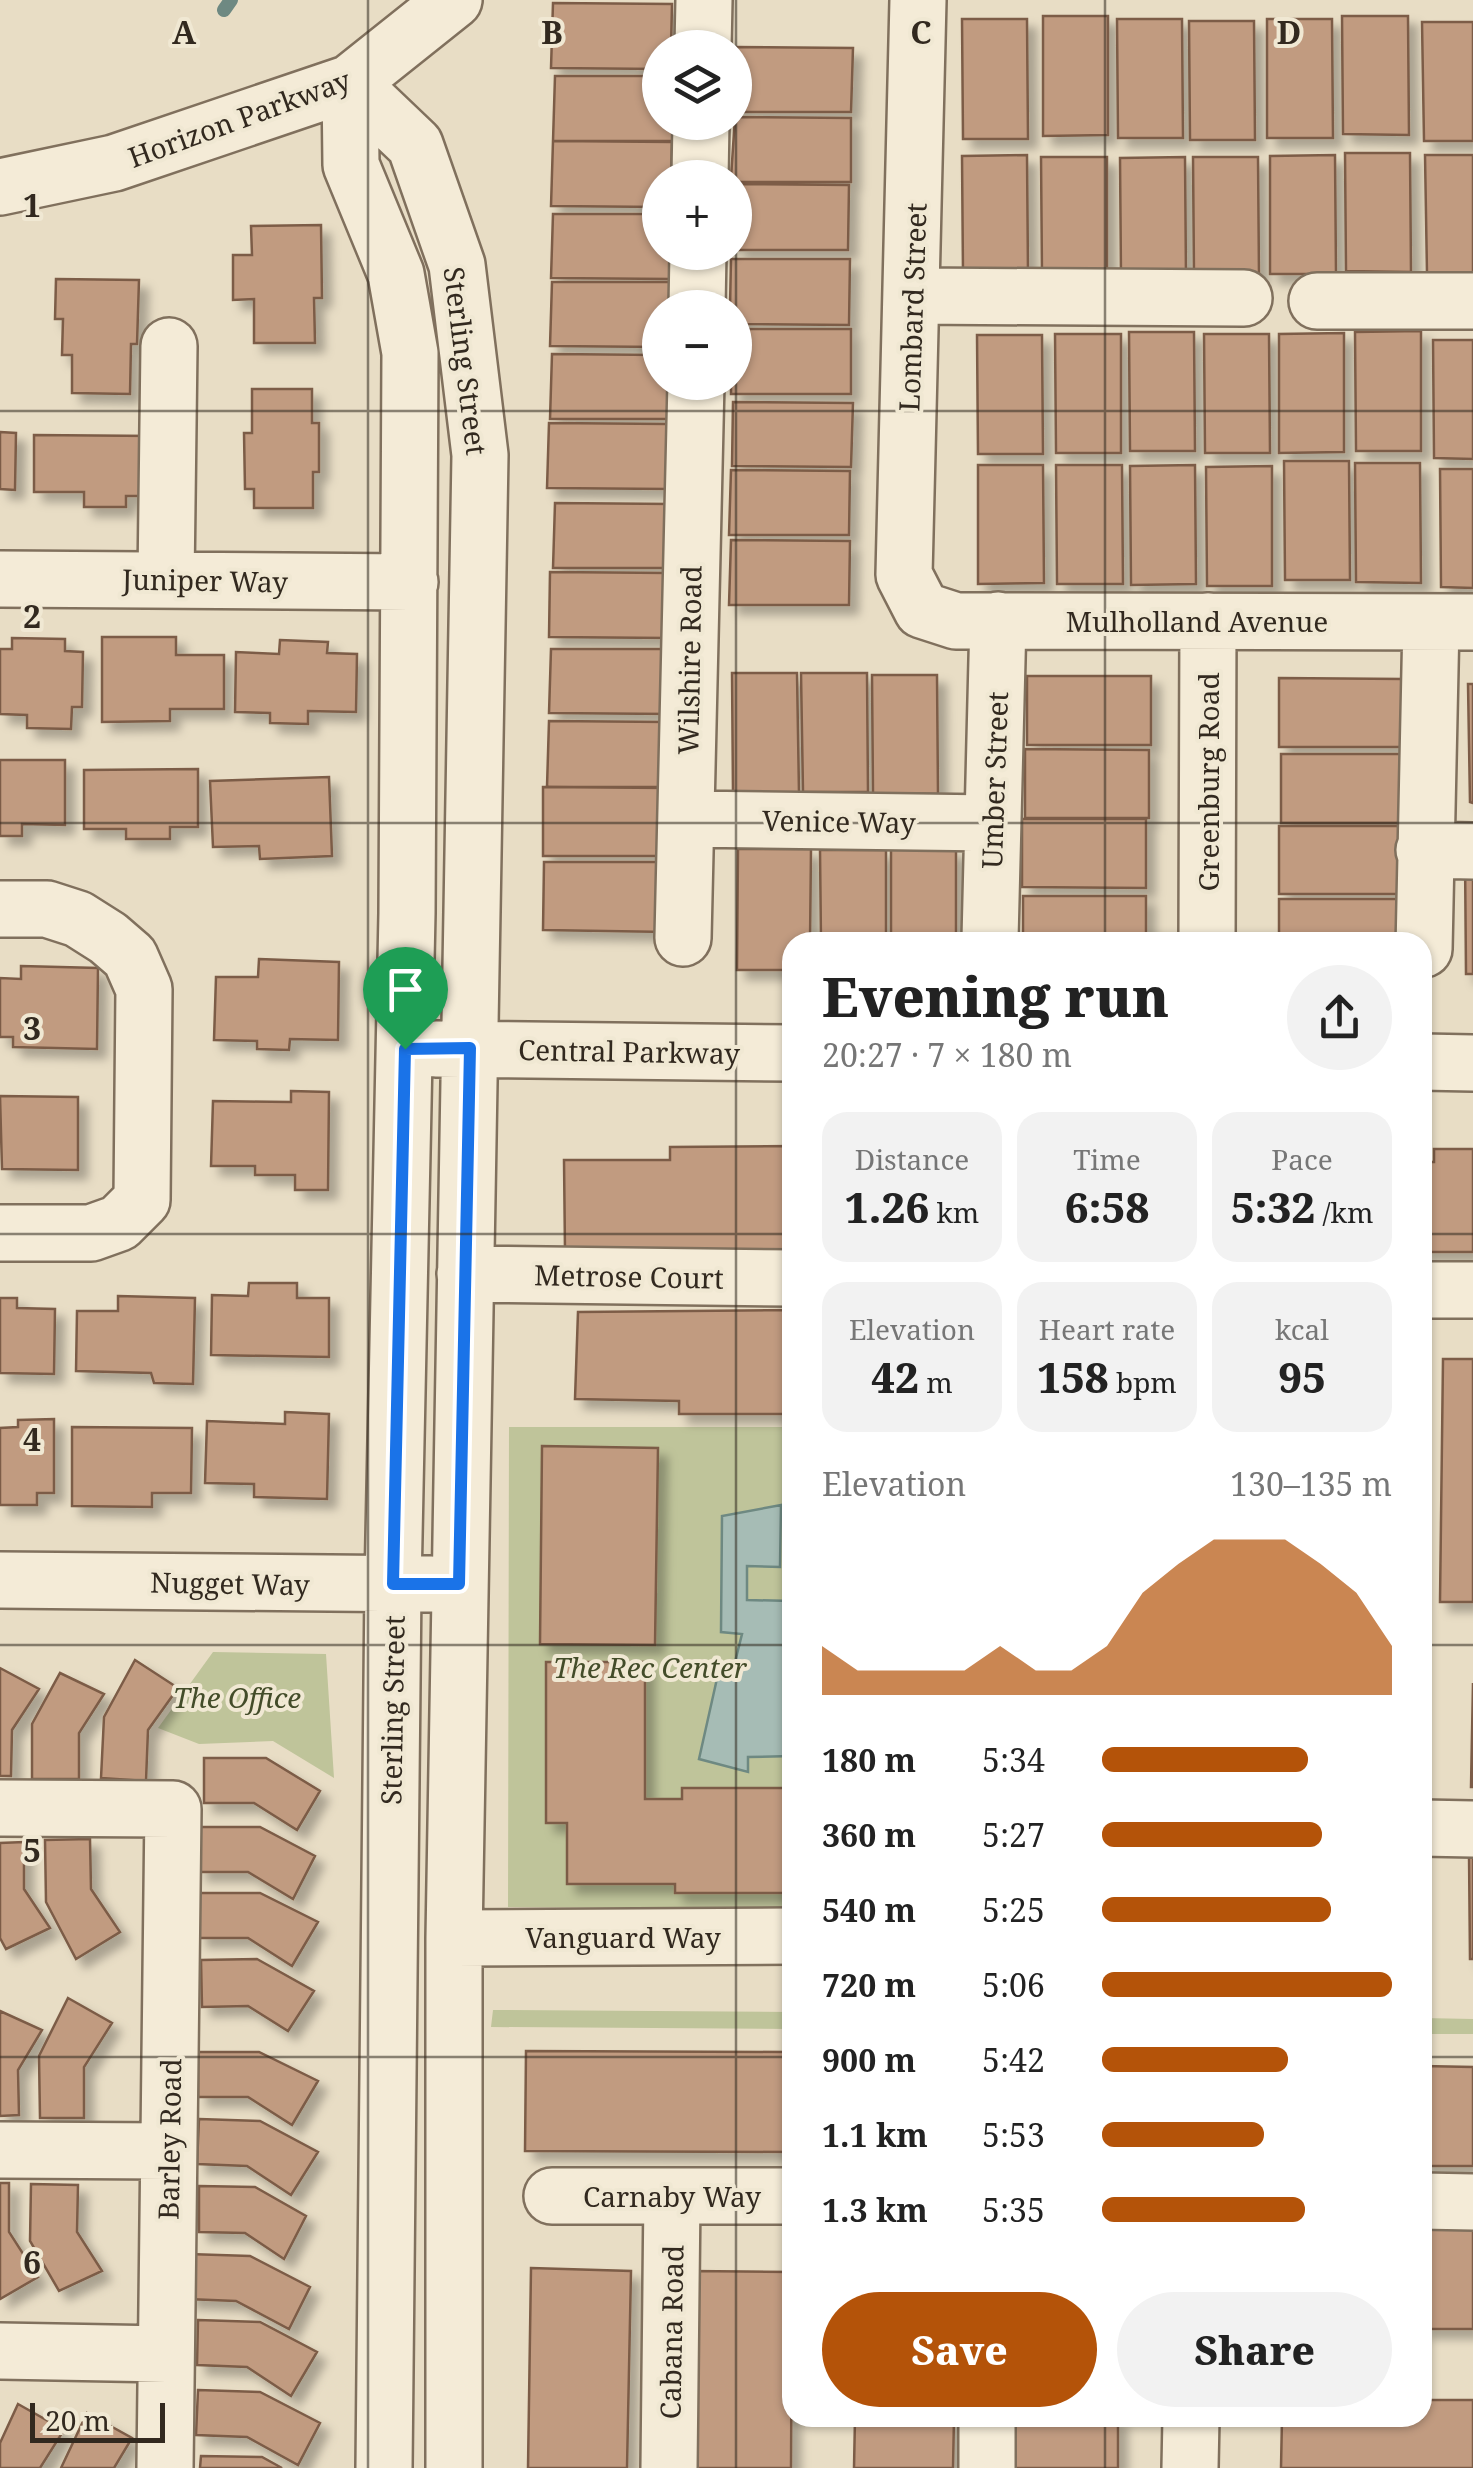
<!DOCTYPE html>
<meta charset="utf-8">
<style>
body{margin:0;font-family:"Noto Serif",serif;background:#f2f2f2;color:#222;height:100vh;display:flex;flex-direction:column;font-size:38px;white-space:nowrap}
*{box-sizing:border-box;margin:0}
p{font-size:32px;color:#767676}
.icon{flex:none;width:55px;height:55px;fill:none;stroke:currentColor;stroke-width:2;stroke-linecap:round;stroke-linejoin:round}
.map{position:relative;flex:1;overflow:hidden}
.panel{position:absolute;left:782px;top:932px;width:650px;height:1495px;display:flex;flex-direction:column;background:#fff;border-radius:30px;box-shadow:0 2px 8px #0004}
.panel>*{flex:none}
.controls{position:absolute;left:642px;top:30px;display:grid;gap:20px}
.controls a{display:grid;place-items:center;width:110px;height:110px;border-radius:50%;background:#fff;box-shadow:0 2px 8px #0004;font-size:50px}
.scale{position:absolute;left:30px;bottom:25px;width:135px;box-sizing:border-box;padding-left:10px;border:5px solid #32291f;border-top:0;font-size:28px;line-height:35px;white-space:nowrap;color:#32291f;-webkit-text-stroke:8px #f0e8d3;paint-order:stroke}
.pin{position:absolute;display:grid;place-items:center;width:85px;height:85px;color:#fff;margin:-102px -42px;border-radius:50% 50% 50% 0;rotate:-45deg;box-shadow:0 0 10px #0007}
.pin .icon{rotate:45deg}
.round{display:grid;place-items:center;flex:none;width:105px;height:105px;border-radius:52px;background:#f2f2f2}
.headline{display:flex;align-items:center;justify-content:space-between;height:170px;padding:0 40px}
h1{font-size:55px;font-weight:800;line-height:75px}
.stats{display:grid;grid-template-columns:repeat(3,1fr);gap:15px;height:170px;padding:10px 40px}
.stats div{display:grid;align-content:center;border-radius:25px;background:#f2f2f2;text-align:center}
.stats b{font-size:42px;font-weight:800}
.stats small{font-size:28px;font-weight:400}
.stats p{font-size:28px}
.chart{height:280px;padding:20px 40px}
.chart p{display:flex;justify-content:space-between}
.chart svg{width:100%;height:180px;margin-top:10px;fill:#b45309;opacity:.7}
.button{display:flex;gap:20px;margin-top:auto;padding:20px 40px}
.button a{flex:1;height:115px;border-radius:60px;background:#b45309;color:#fff;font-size:40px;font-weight:800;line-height:115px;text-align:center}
.button a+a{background:#f2f2f2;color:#222}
ul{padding:0 40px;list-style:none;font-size:32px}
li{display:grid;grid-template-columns:160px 120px 1fr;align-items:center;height:75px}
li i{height:25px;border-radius:12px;background:#b45309}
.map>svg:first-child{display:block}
.green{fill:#bfc49a}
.water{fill:#a6bcb5;stroke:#6e8982;stroke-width:2.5}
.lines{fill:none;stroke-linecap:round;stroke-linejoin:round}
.stream{stroke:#6e8982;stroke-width:14}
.building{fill:#c19b80;stroke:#7c5c46;stroke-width:2.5;filter:url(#shadow)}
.minor-casing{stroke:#80705d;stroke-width:60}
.minor{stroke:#f4ebd7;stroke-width:55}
.route-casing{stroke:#fff;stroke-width:20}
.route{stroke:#1a73e8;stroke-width:12}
.grid{fill:none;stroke:#32291f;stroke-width:2.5;stroke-opacity:0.55}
.labels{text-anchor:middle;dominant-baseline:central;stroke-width:8;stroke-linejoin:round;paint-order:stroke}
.street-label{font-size:28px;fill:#32291f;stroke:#f0e8d3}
.park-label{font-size:28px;font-style:italic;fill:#434c29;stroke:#f0e8d3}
.grid-label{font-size:32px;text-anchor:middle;font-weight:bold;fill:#32291f;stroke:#f0e8d3;stroke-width:8;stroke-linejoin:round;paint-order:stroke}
</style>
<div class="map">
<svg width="1473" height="2468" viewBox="0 0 1473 2468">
<defs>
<filter id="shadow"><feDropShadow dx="9" dy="9" stdDeviation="5" flood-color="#0004"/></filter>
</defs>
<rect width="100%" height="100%" fill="#e8ddc5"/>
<!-- green -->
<path class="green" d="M509 1427H792V1909L508 1907Z
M213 1652 326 1654 334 1778 273 1741 199 1744 158 1728Z
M493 2010 792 2012V2029L491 2027Z
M1423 2018 1473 2019V2034H1423Z"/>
<!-- water -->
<path class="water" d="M781 1505 780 1567 747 1566V1600L792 1601V1756L748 1757V1772L699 1759 718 1674 731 1678 742 1634 721 1632 722 1516Z"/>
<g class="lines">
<!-- stream -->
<path class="stream" d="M224 10 231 0"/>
</g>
<!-- building -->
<path class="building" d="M553 3 672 4 671 48H660V69L551 68Z
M1043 16H1108V135L1043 136Z
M1342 16H1408L1409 135 1343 134Z
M962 19H1027L1028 139H963Z
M1117 19H1182L1183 138H1118Z
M1267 19H1332L1333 138H1267Z
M1189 21H1254L1255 140H1190Z
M1422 22H1473V141H1424Z
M733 47 853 48 851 112H735Z
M555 76H660V122H673V141H553Z
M735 117 851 118V182H735V178H731Z
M553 141 672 142 671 178H660V207L551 206Z
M1345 153H1410L1411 272 1346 271Z
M1027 155 1028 274H963L962 156Z
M1335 155 1336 274H1270V156Z
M1425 155H1473V274H1427Z
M1041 157H1107V276H1042Z
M1185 157 1186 277H1121L1120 158Z
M1193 157H1258L1259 276H1194Z
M735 184 849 185 848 250H735Z
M553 214H660V252H671V279L551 278Z
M321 225 322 298H314L315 343H254V299L233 300V255H252L251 226Z
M731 259H850L849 325 735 324V308H730Z
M56 279 139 280 137 344H131L130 394 72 393V355H62L63 319H55Z
M552 282H671V308H660V347L550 346Z
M735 329H851V394H731V382H735Z
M1421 331V451H1356L1355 332Z
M1129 332H1194L1195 451H1130Z
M1344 333V452L1279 453V334Z
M1055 334H1121V453H1056Z
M1204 334H1269L1270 453H1205Z
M977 335H1042L1043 454H978Z
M1433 340H1473V459L1434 458Z
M552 354 660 355V382H671L670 419H550Z
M252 389H312V423H319V472H313V508H254V489H245L244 433H252Z
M733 402 853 403 851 467 732 466Z
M549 423 668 424 667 489 547 488Z
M0 432 16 433 15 490 0 489Z
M34 435 155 436V496H126V507H84V492H34Z
M1284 461H1349L1350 580H1285Z
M1355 463H1420L1421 583 1356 582Z
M978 465H1043L1044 583 978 584Z
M1056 465H1122L1123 584H1057Z
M1195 465 1196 584 1131 585 1130 466Z
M1272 466V586H1207L1206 467Z
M1440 469H1473V588L1441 587Z
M731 470 850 471 849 535H729Z
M555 503 673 504V568H553Z
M731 540 850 541 849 605H729Z
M550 572 669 573 668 638 549 637Z
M102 637H176V655H224V709H170V721L102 722Z
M12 638 65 639V651L83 652 82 707H72L71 729 27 728V715L0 714V649H12Z
M280 640 328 642 327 653 357 654 356 712 308 711V724L270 723V713L235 712 236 652 279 654Z
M551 649H670L669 714 549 713Z
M732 673H797L799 793H733Z
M801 673H867L868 792H803Z
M872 675H937L938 794 873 793Z
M1027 676H1151V745H1027Z
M1279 678 1403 679V747H1279Z
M1468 684H1473V803L1470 802Z
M549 721 668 722 667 787H547Z
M1025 749 1149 750V818H1025Z
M1281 754H1405V823H1281Z
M0 760H65V825L22 824V836H0Z
M198 769V827H170V839H126V829H84V770Z
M329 777 332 856 260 859 259 846 213 847 210 781Z
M543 787 667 788V856H543Z
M1022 819H1146V888L1022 887Z
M1279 826H1403V894H1279Z
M738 849H811L810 942H792V970H737Z
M891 849H956V942H891Z
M820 850H886V942H821Z
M1465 856H1473V974H1466Z
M544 862H667L668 932 543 930Z
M1023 896H1146V942H1023Z
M1279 899H1403V942H1279Z
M259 959 339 962 338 1040 290 1039 289 1050 257 1049V1041L214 1040 216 977H258Z
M21 966 98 968 97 1049 13 1047V1037H0V978L21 979Z
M291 1091 329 1092 328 1190H295V1175H255V1166H211L213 1101 291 1102Z
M0 1096 78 1097V1170L2 1169Z
M792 1146V1250L565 1251 564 1160H670V1147Z
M1434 1149H1473V1252H1422V1162H1434Z
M249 1283H297V1298H329V1357L211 1355 212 1295 248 1296Z
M118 1296 195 1298 193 1384 154 1383 151 1373 76 1371 77 1311H118Z
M0 1298H17V1308L55 1309 54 1374 0 1373Z
M792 1310V1414H679V1401L575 1399 578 1312Z
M1443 1359H1473V1602H1440Z
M285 1412 329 1414 327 1499 254 1497V1484L205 1483 207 1421 285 1424Z
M54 1419V1493H37V1505H0V1428L18 1427V1420Z
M72 1427 192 1428 191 1493H152V1507L72 1506Z
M542 1446 658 1448 655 1645 540 1644Z
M135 1660 178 1688 148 1730 146 1781 101 1778 104 1717Z
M546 1662H645V1799H682V1788H792V1893H675V1884H567V1823H546Z
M0 1668 39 1689 12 1730 11 1776H0Z
M60 1673 104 1694 79 1733V1779H32V1724Z
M1473 1683V1787H1471Z
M204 1758H266L320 1791 297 1830 254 1803H204Z
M199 1827H260L315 1856 293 1899 248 1872H198Z
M90 1839 91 1889 120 1932 76 1959 46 1902 45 1840Z
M24 1842V1889L50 1928 6 1949 0 1938V1843Z
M1469 1854H1473V1959H1470Z
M198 1893H260L318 1922 292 1966 248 1938H198Z
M257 1959 314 1991 288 2031 248 2006 202 2007 201 1960Z
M68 1998 112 2023 84 2067V2118H40L39 2056Z
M0 2011 42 2030 18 2070 19 2115 0 2116Z
M526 2051 792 2052 791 2152 525 2151Z
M198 2052H259L318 2081 292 2125 248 2097H198Z
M1422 2066 1473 2067V2166H1422Z
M199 2119 260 2121 318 2152 291 2195 247 2166 197 2164Z
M0 2183H9V2232L38 2277 0 2299Z
M31 2184 78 2185 77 2232 102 2271 59 2291 30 2241Z
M199 2186 255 2187 306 2216 284 2259 245 2233 199 2232Z
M1422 2225 1473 2226V2329H1422Z
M188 2254 250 2256 310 2287 289 2329 236 2301 187 2299Z
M531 2268 631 2271 627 2468H528Z
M691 2271 792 2272 791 2468H689Z
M198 2320 260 2322 317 2352 291 2396 247 2367 197 2365Z
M198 2390 260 2392 320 2423 298 2465 247 2437 196 2435Z
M1422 2400H1473V2468H1281L1282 2418H1422Z
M18 2404 64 2430 40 2468H0V2443Z
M87 2413 132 2438 114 2468H61Z
M855 2418H954L953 2468H854Z
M1012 2418H1118V2468H1011Z
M201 2456 262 2457 282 2468H200Z"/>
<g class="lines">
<!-- minor casing -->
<g class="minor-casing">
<path id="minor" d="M918 0 904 575 922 610 956 621 1473 622
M703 48 704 0
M350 83 415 145 457 265 480 455 454 1938V2468
M350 83 351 165 396 274 410 353 407 913 393 1584 384 2468
M700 178 701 122
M0 187 114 163 350 83 454 0
M913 296 1244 298
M1317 301H1473
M697 308 698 252
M0 579 410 582
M166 580 169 346
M686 819 993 823
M1424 850 1473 851
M0 909H47L78 919 108 938 130 957 144 989 142 1200 119 1223 91 1233H0
M683 938 696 382
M990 939 998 620
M1207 942 1208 621
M1424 949 1431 622
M436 1049 792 1053
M1422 1062 1473 1063
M465 1274 792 1278
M1422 1290H1473
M0 1580 431 1584
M0 1808 173 1809 165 2468
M1422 1828 1473 1829
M454 1938 792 1936
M0 2150 168 2151
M552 2196H792
M1422 2201 1473 2202
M0 2351 166 2354
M669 2468 672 2196
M987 2468V2418
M1190 2468 1191 2418"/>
</g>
<!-- minor -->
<use href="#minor" class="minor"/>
</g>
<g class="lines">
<!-- route casing -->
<g class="route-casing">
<path id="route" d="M470 1048 459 1584H393L405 1049Z"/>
</g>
<!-- route -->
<use href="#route" class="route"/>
</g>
<!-- grid -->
<path class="grid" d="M368 0V2468M736 0V2468M1105 0V942M0 411H1473M0 823H1473M0 1234H792M1422 1234H1473M0 1645H792M1422 1645H1473M0 2057H792M1422 2057H1473M1105 2418V2468"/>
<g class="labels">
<!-- street labels -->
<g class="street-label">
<text transform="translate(239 118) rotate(-20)">Horizon Parkway</text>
<text transform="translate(912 307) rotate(-88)">Lombard Street</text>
<text transform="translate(466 361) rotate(83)">Sterling Street</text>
<text transform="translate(205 580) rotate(1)">Juniper Way</text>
<text x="1197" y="621">Mulholland Avenue</text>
<text transform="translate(689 660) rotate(-89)">Wilshire Road</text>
<text transform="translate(994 780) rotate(-88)">Umber Street</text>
<text transform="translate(1208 782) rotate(-90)">Greenburg Road</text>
<text transform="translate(839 821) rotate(1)">Venice Way</text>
<text transform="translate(629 1051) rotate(1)">Central Parkway</text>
<text transform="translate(629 1276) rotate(1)">Metrose Court</text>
<text transform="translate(230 1583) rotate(1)">Nugget Way</text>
<text transform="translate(392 1710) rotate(-89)">Sterling Street</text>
<text x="623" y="1937">Vanguard Way</text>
<text transform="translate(169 2139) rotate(-89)">Barley Road</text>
<text x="672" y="2196">Carnaby Way</text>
<text transform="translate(671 2332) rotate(-89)">Cabana Road</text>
</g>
<!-- park labels -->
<g class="park-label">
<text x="650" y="1667">The Rec Center</text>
<text x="237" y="1697">The Office</text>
</g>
</g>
<g class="grid-label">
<text x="184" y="44">A</text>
<text x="552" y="44">B</text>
<text x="921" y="44">C</text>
<text x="1289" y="44">D</text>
<text x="32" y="217">1</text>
<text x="32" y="628">2</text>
<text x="32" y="1040">3</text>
<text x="32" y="1451">4</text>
<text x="32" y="1862">5</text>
<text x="32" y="2274">6</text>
</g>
</svg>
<div class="controls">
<a><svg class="icon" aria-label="layers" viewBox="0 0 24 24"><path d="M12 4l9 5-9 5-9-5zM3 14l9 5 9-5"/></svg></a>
<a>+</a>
<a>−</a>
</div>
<div class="scale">20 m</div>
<div class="pin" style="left:405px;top:1049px;background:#1e9e55"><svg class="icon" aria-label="arrive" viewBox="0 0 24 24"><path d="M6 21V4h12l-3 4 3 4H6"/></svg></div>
<section class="panel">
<div class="headline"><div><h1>Evening run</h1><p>20:27 · 7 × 180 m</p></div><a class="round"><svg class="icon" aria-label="share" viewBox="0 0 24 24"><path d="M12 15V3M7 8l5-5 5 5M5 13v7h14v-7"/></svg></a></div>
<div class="stats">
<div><p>Distance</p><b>1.26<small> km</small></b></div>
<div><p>Time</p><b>6:58</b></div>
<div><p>Pace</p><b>5:32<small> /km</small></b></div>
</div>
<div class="stats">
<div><p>Elevation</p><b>42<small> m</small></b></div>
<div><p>Heart rate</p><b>158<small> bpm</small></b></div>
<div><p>kcal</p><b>95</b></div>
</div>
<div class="chart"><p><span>Elevation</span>130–135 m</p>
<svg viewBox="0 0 160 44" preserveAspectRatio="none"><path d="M0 44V32L10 38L20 38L30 38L40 38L50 32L60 38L70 38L80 32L90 19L100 12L110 6L120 6L130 6L140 12L150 19L160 32V44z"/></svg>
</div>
<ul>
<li><b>180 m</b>5:34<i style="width:71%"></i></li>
<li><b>360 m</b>5:27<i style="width:76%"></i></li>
<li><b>540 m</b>5:25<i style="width:79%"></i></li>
<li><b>720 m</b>5:06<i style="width:100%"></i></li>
<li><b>900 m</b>5:42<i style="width:64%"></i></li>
<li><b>1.1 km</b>5:53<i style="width:56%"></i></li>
<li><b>1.3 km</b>5:35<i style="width:70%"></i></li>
</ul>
<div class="button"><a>Save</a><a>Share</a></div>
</section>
</div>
